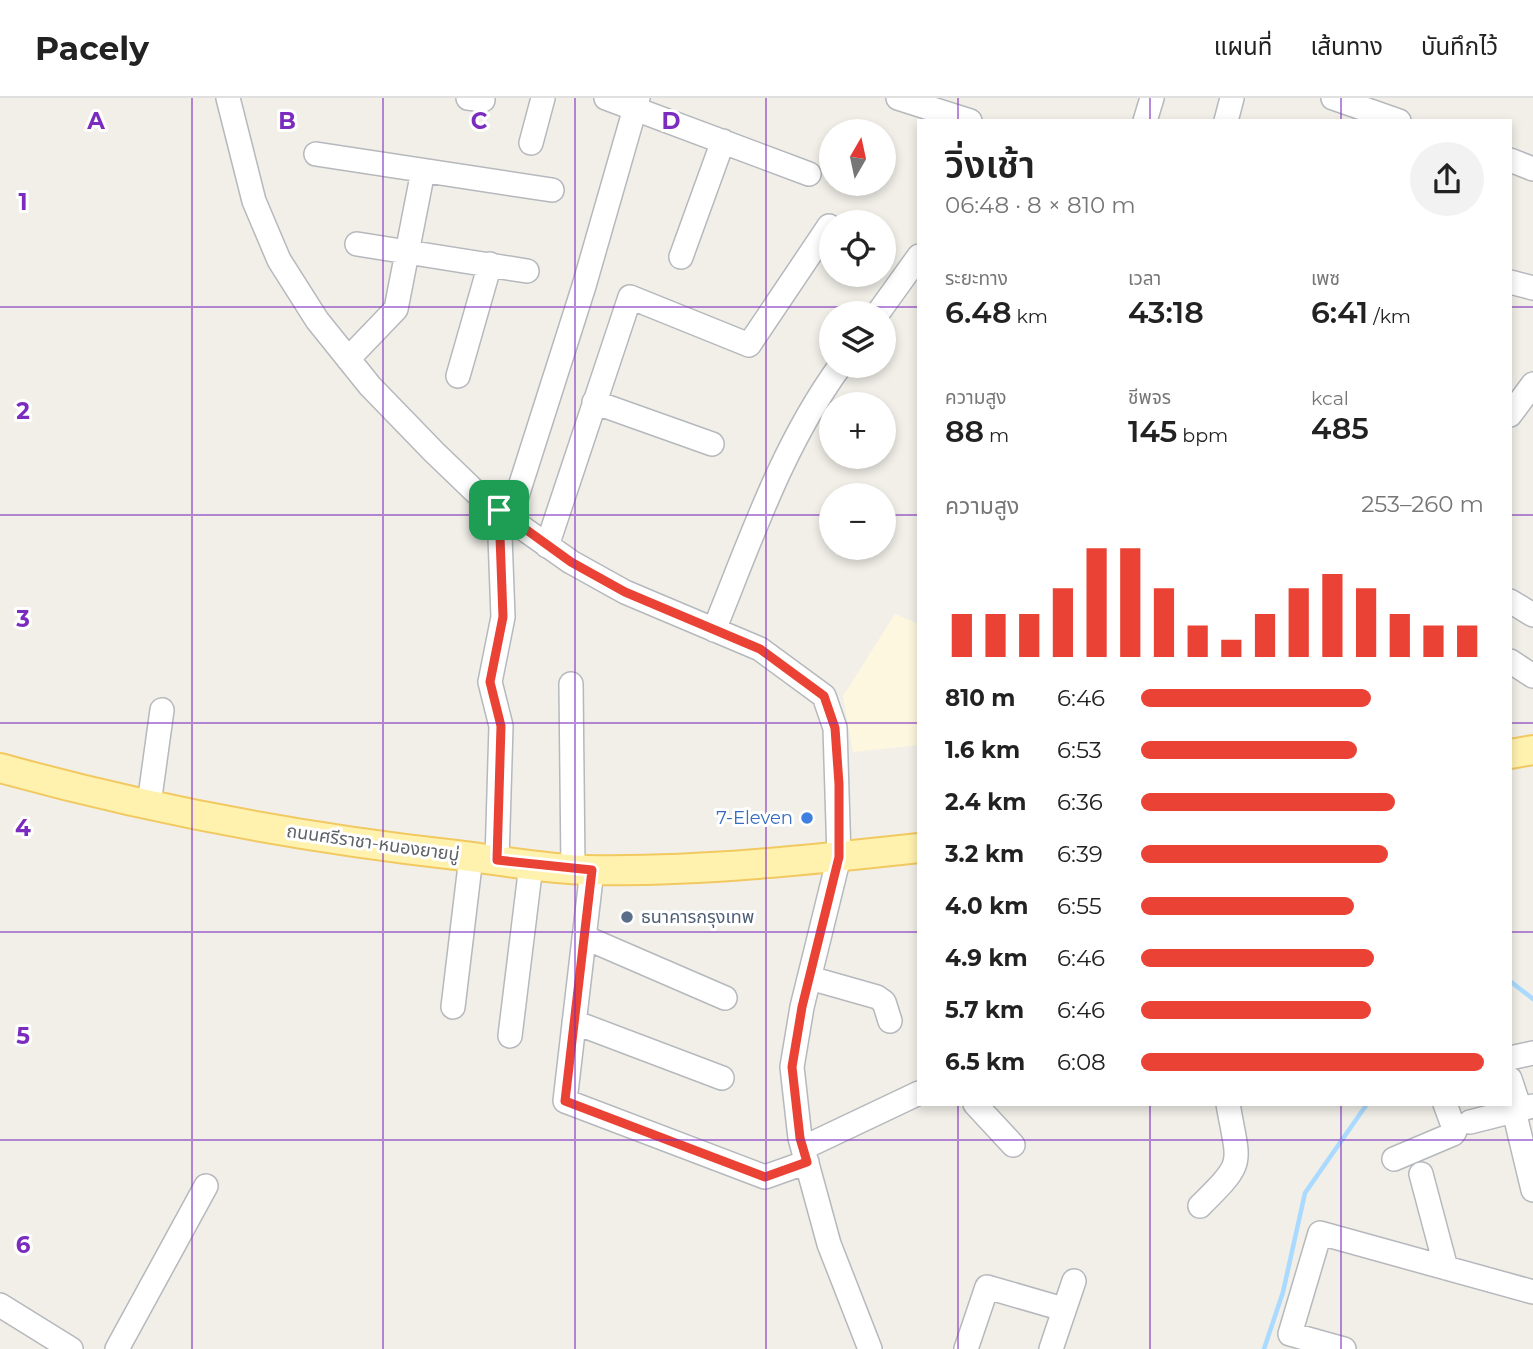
<!DOCTYPE html>
<html lang="th">
<meta charset="utf-8">
<style>
body{margin:0;font-family:Montserrat,"Noto Sans Thai",sans-serif;background:#f2f2f2;color:#222;height:100vh;display:flex;flex-direction:column;font-size:26px;white-space:nowrap}
*{box-sizing:border-box;margin:0}
p{font-size:23px;color:#767676}
.icon{flex:none;width:38px;height:38px;fill:none;stroke:currentColor;stroke-width:2;stroke-linecap:round;stroke-linejoin:round}
.map{position:relative;flex:1;overflow:hidden}
.drawer{position:absolute;left:917px;top:21px;width:595px;height:987px;display:flex;flex-direction:column;background:#fff;border-radius:0px;box-shadow:0 4px 10px #0003}
.drawer>*{flex:none}
.needle{width:46px;rotate:9deg}
.buttons{position:absolute;left:819px;top:21px;display:grid;gap:14px}
.buttons a{display:grid;place-items:center;width:77px;height:77px;border-radius:50%;background:#fff;box-shadow:0 4px 10px #0003;font-size:35px}
.pin{position:absolute;display:grid;place-items:center;width:60px;height:60px;color:#fff;margin:-30px;border-radius:14px;box-shadow:0 4px 10px #0006}
.round{display:grid;place-items:center;flex:none;width:74px;height:74px;border-radius:37px;background:#f2f2f2}
.summary{display:flex;align-items:center;justify-content:space-between;height:119px;padding:0 28px}
h1{font-size:38px;font-weight:600;line-height:52px}
.figures{display:grid;grid-template-columns:repeat(3,1fr);gap:10px;height:119px;padding:7px 28px}
.figures div{display:grid;align-content:center}
.figures b{font-size:30px;font-weight:600}
.figures small{font-size:19px;font-weight:400}
.figures p{font-size:19px}
.chart{height:196px;padding:14px 28px}
.chart p{display:flex;justify-content:space-between}
.chart svg{width:100%;height:126px;margin-top:7px;stroke:#ea4335;stroke-width:6}
ul{padding:0 28px;list-style:none;font-size:23px}
li{display:grid;grid-template-columns:112px 84px 1fr;align-items:center;height:52px}
li i{height:18px;border-radius:9px;background:#ea4335}
header{display:flex;align-items:center;gap:42px;box-sizing:border-box;height:98px;padding:0 35px;background:#fff;border-bottom:2px solid #e0e0e0}
header strong{font-size:33px}
nav{display:flex;gap:38px;margin-inline-start:auto;font-size:24px}
.map>svg:first-child{display:block}
.commercial{fill:#fef7e0}
.lines{fill:none;stroke-linecap:round;stroke-linejoin:round}
.stream{stroke:#aadaff;stroke-width:4.5}
.minor-casing{stroke:#b5b8bc;stroke-width:26}
.major-casing{stroke:#f2c960;stroke-width:32}
.minor{stroke:#fff;stroke-width:23}
.major{stroke:#fff2af;stroke-width:28}
.route-casing{stroke:#fff;stroke-width:14}
.route{stroke:#ea4335;stroke-width:9}
.grid{fill:none;stroke:#7b2cbf;stroke-width:2;stroke-opacity:0.55}
.shop-dot{fill:#3f7fe0;stroke:#fff;stroke-width:2.5}
.service-dot{fill:#5c6f8a;stroke:#fff;stroke-width:2.5}
.labels{text-anchor:middle;dominant-baseline:central;stroke-width:6;stroke-linejoin:round;paint-order:stroke}
.shop-label{font-size:18px;fill:#366cbe;stroke:#fff;text-anchor:end}
.street-label{font-size:18px;fill:#5f6368;stroke:#fff}
.service-label{font-size:18px;fill:#4e5e75;stroke:#fff;text-anchor:start}
.grid-label{font-size:23px;text-anchor:middle;font-weight:bold;fill:#7b2cbf;stroke:#fff;stroke-width:6;stroke-linejoin:round;paint-order:stroke}
</style>
<header>
<strong>Pacely</strong>
<nav><a>แผนที่</a><a>เส้นทาง</a><a>บันทึกไว้</a></nav>
</header>
<div class="map">
<svg width="1533" height="1251" viewBox="0 0 1533 1251">
<rect width="100%" height="100%" fill="#f1efe8"/>
<!-- commercial -->
<path class="commercial" d="M895 516 919 526V647L853 654 843 598Z"/>
<g class="lines">
<!-- stream -->
<path class="stream" d="M1510 883 1533 901
M1264 1251 1283 1194 1305 1095 1367 1006"/>
<!-- minor casing -->
<g class="minor-casing">
<path id="minor" d="M228 0 254 103 279 162 317 222 370 288 434 354 487 405 571 464 625 494 760 551 824 598 835 630 839 759 802 909 792 969 800 1040 829 1146 870 1251
M468 0 483 2
M606 0 809 76
M898 0 970 23
M1333 0 1399 23
M1145 23 1152 0
M1226 23 1232 0
M531 45 543 0
M316 56 552 92
M1510 62 1533 71
M357 146 527 173
M681 159 723 43
M1510 184 1533 190
M878 215 919 158
M348 261 396 211 423 73
M458 278 490 166
M594 304 712 346
M1510 317 1533 286
M510 420 584 188 638 0
M547 448 630 199 749 247 829 128
M1510 503 1533 517
M714 532C751 441 782 348 840 268
M1510 563 1533 578
M571 586 573 770
M149 706 162 612
M497 762 501 628 490 584 503 519 499 412
M592 772 565 1003 765 1079 807 1064
M584 839 725 900
M810 880 877 899 884 904 890 923
M453 909 471 759
M574 924 722 980
M510 938 531 767
M1510 960 1533 955
M1510 981 1520 1011
M975 1006 1013 1047
M1514 1013 1533 1092
M1470 1024 1533 1008
M803 1050 919 995
M1394 1061 1453 1036 1455 1033 1445 1006
M1421 1076 1446 1170
M1200 1108C1246 1062 1239 1069 1228 1006
M0 1207 71 1251
M117 1251 206 1088
M966 1251 987 1189 1063 1211
M1051 1251 1074 1183
M1344 1251 1290 1236 1320 1135 1533 1194"/>
</g>
<!-- major casing -->
<g class="major-casing">
<path id="major" d="M1510 656 1533 652
M0 670C148 711 303 740 456 757 499 762 543 771 587 772 698 774 809 762 919 750"/>
</g>
<!-- minor -->
<use href="#minor" class="minor"/>
<!-- major -->
<use href="#major" class="major"/>
</g>
<g class="lines">
<!-- route casing -->
<g class="route-casing">
<path id="route" d="M499 412 571 464 625 494 760 551 824 598 835 630 839 686V759L802 909 792 969 800 1040 807 1064 765 1079 565 1003 592 772 497 762 501 628 490 584 503 519Z"/>
</g>
<!-- route -->
<use href="#route" class="route"/>
</g>
<!-- grid -->
<path class="grid" d="M192 0V1251M383 0V1251M575 0V1251M766 0V1251M958 0V23M1150 0V23M1341 0V23M0 209H919M1510 209H1533M0 417H831M884 417H919M1510 417H1533M0 625H919M1510 625H1533M0 834H919M1510 834H1533M958 1006V1251M1150 1006V1251M1341 1006V1251M0 1042H1533"/>
<!-- markers -->
<circle class="shop-dot" cx="807" cy="720" r="7"/>
<circle class="service-dot" cx="627" cy="819" r="7"/>
<g class="labels">
<!-- shop labels -->
<g class="shop-label">
<text x="793" y="720">7-Eleven</text>
</g>
<!-- street labels -->
<g class="street-label">
<text transform="translate(373 745) rotate(8)">ถนนศรีราชา-หนองยายบู่</text>
</g>
<!-- service labels -->
<g class="service-label">
<text x="641" y="819">ธนาคารกรุงเทพ</text>
</g>
</g>
<g class="grid-label">
<text x="96" y="31">A</text>
<text x="287" y="31">B</text>
<text x="479" y="31">C</text>
<text x="671" y="31">D</text>
<text x="23" y="112">1</text>
<text x="23" y="321">2</text>
<text x="23" y="529">3</text>
<text x="23" y="738">4</text>
<text x="23" y="946">5</text>
<text x="23" y="1155">6</text>
</g>
</svg>
<div class="buttons">
<a><svg class="needle" viewBox="-14 -14 28 28"><path d="M0-13l5 13h-10z" fill="#e53935"/><path d="M0 13l5-13h-10z" fill="#767676"/></svg></a>
<a><svg class="icon" aria-label="locate" viewBox="0 0 24 24"><circle cx="12" cy="12" r="6"/><path d="M12 2v4M12 18v4M2 12h4M18 12h4"/></svg></a>
<a><svg class="icon" aria-label="layers" viewBox="0 0 24 24"><path d="M12 4l9 5-9 5-9-5zM3 14l9 5 9-5"/></svg></a>
<a>+</a>
<a>−</a>
</div>
<div class="pin" style="left:499px;top:412px;background:#1e9e55"><svg class="icon" aria-label="arrive" viewBox="0 0 24 24"><path d="M6 21V4h12l-3 4 3 4H6"/></svg></div>
<section class="drawer">
<div class="summary"><div><h1>วิ่งเช้า</h1><p>06:48 · 8 × 810 m</p></div><a class="round"><svg class="icon" aria-label="share" viewBox="0 0 24 24"><path d="M12 15V3M7 8l5-5 5 5M5 13v7h14v-7"/></svg></a></div>
<div class="figures">
<div><p>ระยะทาง</p><b>6.48<small> km</small></b></div>
<div><p>เวลา</p><b>43:18</b></div>
<div><p>เพซ</p><b>6:41<small> /km</small></b></div>
</div>
<div class="figures">
<div><p>ความสูง</p><b>88<small> m</small></b></div>
<div><p>ชีพจร</p><b>145<small> bpm</small></b></div>
<div><p>kcal</p><b>485</b></div>
</div>
<div class="chart"><p><span>ความสูง</span>253–260 m</p>
<svg viewBox="0 0 160 44" preserveAspectRatio="none"><path d="M5 44V29M15 44V29M25 44V29M35 44V20M45 44V6M55 44V6M65 44V20M75 44V33M85 44V38M95 44V29M105 44V20M115 44V15M125 44V20M135 44V29M145 44V33M155 44V33"/></svg>
</div>
<ul>
<li><b>810 m</b>6:46<i style="width:67%"></i></li>
<li><b>1.6 km</b>6:53<i style="width:63%"></i></li>
<li><b>2.4 km</b>6:36<i style="width:74%"></i></li>
<li><b>3.2 km</b>6:39<i style="width:72%"></i></li>
<li><b>4.0 km</b>6:55<i style="width:62%"></i></li>
<li><b>4.9 km</b>6:46<i style="width:68%"></i></li>
<li><b>5.7 km</b>6:46<i style="width:67%"></i></li>
<li><b>6.5 km</b>6:08<i style="width:100%"></i></li>
</ul>
</section>
</div>
